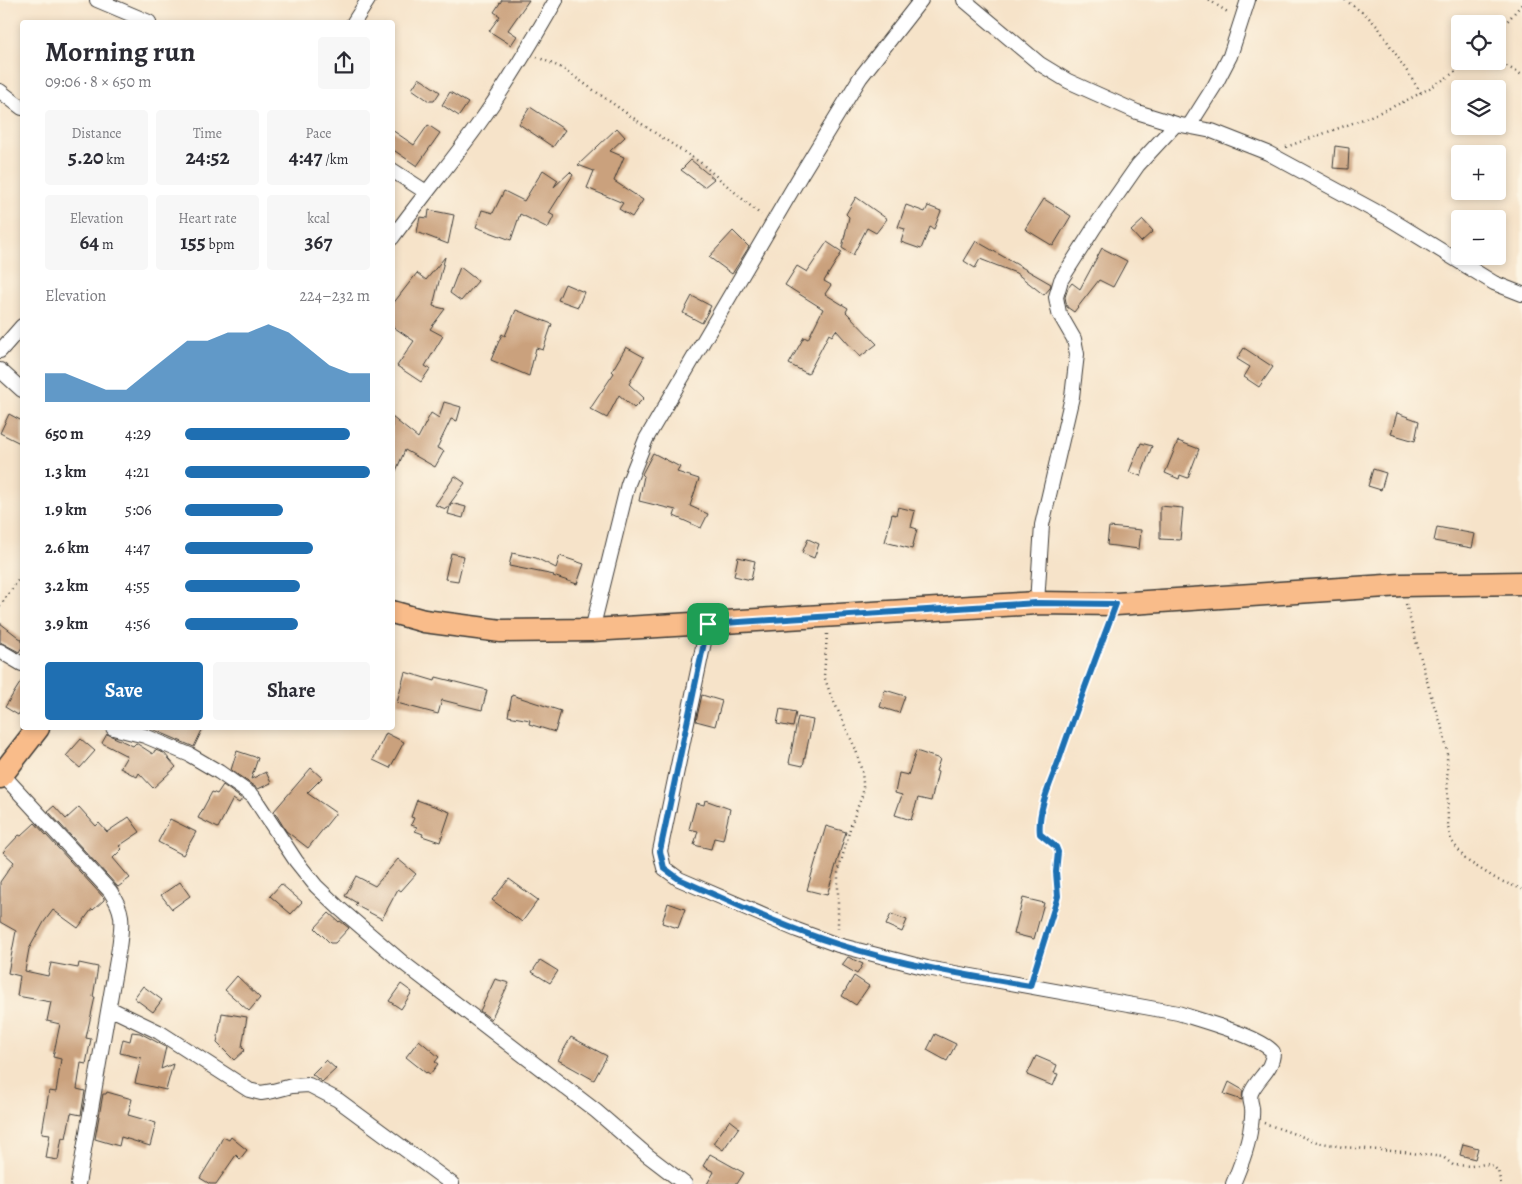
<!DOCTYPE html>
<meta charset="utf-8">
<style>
body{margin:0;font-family:Alegreya,serif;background:#f7f7f7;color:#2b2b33;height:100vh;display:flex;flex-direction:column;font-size:19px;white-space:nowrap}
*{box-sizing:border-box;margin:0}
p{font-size:16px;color:#7c7c81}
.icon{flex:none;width:28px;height:28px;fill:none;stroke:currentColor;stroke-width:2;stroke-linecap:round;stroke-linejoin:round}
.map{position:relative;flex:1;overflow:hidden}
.sheet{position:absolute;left:20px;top:20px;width:375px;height:710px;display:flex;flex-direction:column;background:#fff;border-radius:5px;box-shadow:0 2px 8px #0003}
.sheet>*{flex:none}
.controls{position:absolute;left:1451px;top:15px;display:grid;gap:10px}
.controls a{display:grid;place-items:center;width:55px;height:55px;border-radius:5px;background:#fff;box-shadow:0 2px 8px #0003;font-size:25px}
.pin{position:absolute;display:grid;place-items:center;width:42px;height:42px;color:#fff;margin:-21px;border-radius:10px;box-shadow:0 2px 8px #0006}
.round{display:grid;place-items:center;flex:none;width:52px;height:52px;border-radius:5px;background:#f7f7f7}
.headline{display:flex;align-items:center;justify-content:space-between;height:85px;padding:0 25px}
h1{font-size:28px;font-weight:700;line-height:38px}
.metrics{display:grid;grid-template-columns:repeat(3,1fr);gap:8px;height:85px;padding:5px 25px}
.metrics div{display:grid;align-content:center;border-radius:5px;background:#f7f7f7;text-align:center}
.metrics b{font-size:21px;font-weight:700}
.metrics small{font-size:14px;font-weight:400}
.metrics p{font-size:14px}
.chart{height:140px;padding:10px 25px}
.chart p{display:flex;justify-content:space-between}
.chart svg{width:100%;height:90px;margin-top:5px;fill:#1f6fb2;opacity:.7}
.action{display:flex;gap:10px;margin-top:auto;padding:10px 25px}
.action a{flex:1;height:58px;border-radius:5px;background:#1f6fb2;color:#fff;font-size:20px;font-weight:700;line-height:58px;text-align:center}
.action a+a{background:#f7f7f7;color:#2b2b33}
ul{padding:0 25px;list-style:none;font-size:16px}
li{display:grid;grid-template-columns:80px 60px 1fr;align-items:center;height:38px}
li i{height:12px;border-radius:6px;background:#1f6fb2}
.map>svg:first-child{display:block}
.building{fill:#caa17d}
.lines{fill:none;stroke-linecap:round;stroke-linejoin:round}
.street-casing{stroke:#3d3a36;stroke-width:16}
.primary-casing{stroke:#3d3a36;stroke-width:25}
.path{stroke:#3d3a36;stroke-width:2.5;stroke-dasharray:1 4;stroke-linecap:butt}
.street{stroke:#fff;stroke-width:14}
.primary{stroke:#f9bc8a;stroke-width:22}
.route-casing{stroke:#fff;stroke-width:10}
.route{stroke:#1f6fb2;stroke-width:6}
</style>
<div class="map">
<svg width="1522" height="1184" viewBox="0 0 1522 1184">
<rect width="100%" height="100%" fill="#fcf5e5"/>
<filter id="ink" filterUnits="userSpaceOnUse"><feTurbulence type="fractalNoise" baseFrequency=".02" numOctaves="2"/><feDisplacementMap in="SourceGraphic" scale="10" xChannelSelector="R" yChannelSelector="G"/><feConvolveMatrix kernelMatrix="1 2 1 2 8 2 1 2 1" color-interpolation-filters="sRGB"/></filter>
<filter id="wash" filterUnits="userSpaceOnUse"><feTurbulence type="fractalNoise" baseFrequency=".0096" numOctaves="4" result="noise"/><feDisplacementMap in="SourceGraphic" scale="20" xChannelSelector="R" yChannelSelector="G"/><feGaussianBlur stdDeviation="1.12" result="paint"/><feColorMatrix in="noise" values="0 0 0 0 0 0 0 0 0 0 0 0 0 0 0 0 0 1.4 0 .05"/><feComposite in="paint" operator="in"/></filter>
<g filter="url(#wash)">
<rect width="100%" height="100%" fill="#f6e3c9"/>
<g id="blocks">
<!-- building -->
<path class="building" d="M502 0H529L508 30 517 36 511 45 489 31 500 16 494 12Z
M419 78 440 92 434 101H429L412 89Z
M450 92 468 103 459 116 442 105Z
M530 107 565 130 553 147 519 124Z
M428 125 440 133 417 166 392 149V130L414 145Z
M617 128 625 137 610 151 624 157 614 181 643 200 632 217 619 209 623 203 587 188 594 171 578 165Z
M1335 146 1349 148 1348 169 1333 168Z
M691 160 714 179 704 187 681 170Z
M543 170 558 180 554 187 570 172 573 175 549 213 554 216 548 228 520 214 511 240 476 227 482 210 493 213 504 191 524 201Z
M856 197 887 219 876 233 867 228 853 255 842 248 849 217 846 214Z
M1044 199 1071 216 1053 246 1025 229Z
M906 205 925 212 928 206 941 211 934 229 930 227 921 249 901 242 905 229 898 227Z
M429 210 454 215 448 244 417 232 420 217 428 218Z
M1143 220 1153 231 1141 242 1131 231Z
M733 231 749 247 732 274 709 257Z
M976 241 1051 284 1050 288 1044 295 1016 273 980 259 975 268 964 261Z
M827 242 842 252 824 281 831 285 825 294 848 308 846 312 877 344 860 357 836 330 832 336 829 334 808 374 789 364 804 337 808 339 823 309 785 285 797 266 807 272Z
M1102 248 1127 261 1113 287 1099 280 1074 312 1067 307 1065 297 1068 288 1072 283 1080 289Z
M445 257 433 306 445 309 430 329 443 336 425 366 430 369 421 382 397 366 414 341 392 326V305L417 273 426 280Z
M460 267 478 281 461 301 450 293Z
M565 284 584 292 578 307 558 300Z
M692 296 711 306 702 323 683 313Z
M516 310 552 324 543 350 536 348 529 376 491 360 502 334 505 336Z
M626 347 644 357 629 384 644 398 634 408 619 395 607 418 590 409 614 373 612 371Z
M1244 348 1273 367 1259 387 1244 377 1250 367 1237 359Z
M444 402 461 407 457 421 451 419 437 448 444 451 435 467 405 450 392 480V417L418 438 431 413 439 418Z
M1397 413 1419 421 1415 441 1391 434Z
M9 414 22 421V444L0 433Z
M1178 441 1199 449 1188 478 1180 475 1179 479 1165 473Z
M1141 443 1152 446 1141 476 1129 472Z
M653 453 680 467 677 472 699 479 690 506 708 514 701 528 674 516 676 510 639 501 644 476 642 474Z
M1373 469 1386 473 1381 490 1368 486Z
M455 476 465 483 446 509 435 505Z
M451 503 466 507 463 518 448 514Z
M1160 506 1183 508 1180 540 1160 539Z
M898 507 915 511 911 527 917 529 912 549 885 542 892 514 896 515Z
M1109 527 1141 530 1139 549 1107 545Z
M1437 527 1475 534 1472 548 1434 541Z
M808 539 819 544 814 558 802 553Z
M451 553 464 556 458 581 445 579Z
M512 553 536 558 556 568 560 556 584 564 577 584 553 576 554 575 509 566Z
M738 557 755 561 751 580 734 576Z
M0 623 22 640V647L19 652 0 642Z
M405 672 435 681 436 677 487 690 482 710 442 700 438 714 397 703Z
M22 680V709L18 715 5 707Z
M885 690 905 696 899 713 880 707Z
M512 695 561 711 555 732 529 724 530 720 508 716Z
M702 695 722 701 715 726 696 721Z
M780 709 796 712 793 727 777 724Z
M798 717 813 720 803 766 789 763Z
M150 728H203L194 747Z
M386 733 404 742 390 768 373 760Z
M107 734 133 746 136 743 153 754 155 750 164 753 176 767 153 788 139 773 137 777 120 768 127 756 102 743Z
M81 739 95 751 80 768 66 756Z
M237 751 258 758 251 779 266 772 271 783 258 789 231 770Z
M916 751 940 759 936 771 938 772 931 801 918 798 911 820 895 815 902 795 895 793 899 773 908 775Z
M311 768 322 778 307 793 336 813 308 848 286 831 274 811Z
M223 785 242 799 239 803 233 799 218 828 198 818 212 792 217 794Z
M417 800 450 812 440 842 422 836 423 834 415 831 417 827 411 825 414 818 411 817Z
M705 800 730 809 723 840 714 838 711 849 694 845 698 831 689 829 696 803 704 805Z
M54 806 66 819 79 807 96 826 99 823 107 832 129 817 140 832 119 846 122 849 113 858 130 878 118 887 48 811Z
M170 819 196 832 183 855 158 842Z
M35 823 104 898V900L93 910 92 909 78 928 53 910 44 922 29 949 25 971 48 976 51 963 78 968 79 963 98 967 93 997H95L86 1038 91 1039 86 1064 81 1063 77 1089 85 1091 81 1115 71 1113 66 1138 62 1137 58 1160 46 1158 50 1134 42 1133 49 1091 56 1092 61 1059 53 1057 60 1024 47 1021 51 1002 17 996 20 976 8 973 16 931 0 922V882L14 862 3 852 19 835 21 836Z
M826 826 846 832 827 895 807 890Z
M398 859 416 874 401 891 398 889 382 919 355 905 357 903 345 896 356 876 375 886Z
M509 879 538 900 522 922 492 900Z
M180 882 190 896 172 909 161 895Z
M281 884 302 902 291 914 270 896Z
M1023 898 1044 903 1034 939 1014 934Z
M668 903 685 909 678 928 662 923Z
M329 913 339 922 340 921 349 928 335 943H330L315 928Z
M891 914 907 920 902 932 886 925Z
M848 957 863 964 857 974 842 965Z
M540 960 558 971 550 983 532 972Z
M237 976 260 998 249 1011 225 990Z
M854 976 869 986 856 1005 842 996Z
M495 979 509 983 491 1019 480 1011Z
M401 984 412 992 401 1009 389 1001Z
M143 986 162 1000 153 1012 134 998Z
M222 1013 247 1017 242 1047 245 1050 234 1060 217 1043Z
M132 1032 140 1033 166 1047 161 1069 173 1064 166 1090 135 1083 141 1058 120 1053 123 1039 130 1041Z
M935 1034 956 1044 947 1061 927 1050Z
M571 1037 607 1056 594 1080 558 1060Z
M419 1040 439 1057 435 1062 438 1064 430 1074 427 1072 426 1073 406 1057Z
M1036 1056 1057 1065 1054 1073 1058 1074 1053 1086 1027 1075Z
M326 1060 336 1069 322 1082 312 1074Z
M1229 1082 1243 1090 1242 1100 1224 1094Z
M107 1092 132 1099 128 1115 156 1123 150 1146 121 1137 119 1146 95 1139 103 1094H106Z
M730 1120 739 1127 723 1150 713 1143Z
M223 1137 229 1140 231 1137 247 1150 240 1159 236 1155 216 1184H210L200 1178 213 1157Z
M1463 1144 1478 1148 1475 1159 1460 1155Z
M710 1154 744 1173 737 1184H707L714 1172 703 1166Z"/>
</g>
</g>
<g filter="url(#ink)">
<use href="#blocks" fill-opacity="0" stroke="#3d3a36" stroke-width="1"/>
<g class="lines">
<!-- street casing -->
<g class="street-casing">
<path id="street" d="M97 0 149 22
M964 0 1040 64 1068 81 1137 112 1176 124 1212 131 1268 153 1390 219 1494 283 1522 294
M354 22 368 0
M0 91 22 108
M1189 126 1215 85 1230 56 1248 0
M392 170 426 192
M392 238C419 201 448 166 475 129 505 88 531 44 556 0
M0 351 22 326
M0 370 22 390
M1037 603 1042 525 1072 397 1077 354 1074 339 1059 313 1056 297 1061 280 1094 228 1138 165 1176 124
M708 623 660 851 664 868 679 879 797 930 838 945 927 968 1178 1013C1199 1020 1260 1036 1273 1052 1273 1070 1257 1078 1251 1093 1249 1099 1251 1102 1252 1108 1253 1115 1251 1125 1250 1132 1247 1150 1240 1167 1233 1184
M592 630 628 484 646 439 802 173 860 78 921 0
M0 651 22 664
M113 728 145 736 190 755 219 772 253 796 296 861 316 886 339 908 402 962 596 1111 647 1155 685 1184
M2 774 110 891C125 913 122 923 119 948L78 1184
M109 1008 159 1032 249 1090 261 1093 273 1091 292 1086 309 1085 338 1100 452 1184"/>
</g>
<!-- primary casing -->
<g class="primary-casing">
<path id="primary" d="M392 612 424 621 501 631 592 630 1037 603 1116 604 1401 585 1522 583
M0 777 38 728"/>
</g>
<!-- path -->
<path class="path" d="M1209 0 1229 13
M1345 0 1366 15 1378 27 1421 93
M1498 32 1522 4
M537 57 562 68 649 129 701 163 761 215
M1498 61 1522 75
M1286 147C1349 124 1417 104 1469 61
M1406 604 1433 703 1443 729 1447 752 1448 827 1451 840 1466 860 1498 880 1522 889
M0 606 22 575
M827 634 824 676 830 693 856 750 862 772 863 783V793L851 825 838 873V929
M1034 973 1058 896 1056 872 1059 852 1056 847 1041 834 1039 827 1044 803 1109 622
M1264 1123 1317 1142 1343 1147 1404 1152 1443 1157 1453 1165 1471 1166 1486 1164 1493 1166 1498 1171 1501 1184"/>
<!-- street -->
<use href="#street" class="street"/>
<!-- primary -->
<use href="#primary" class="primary"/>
</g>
</g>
<g class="lines" filter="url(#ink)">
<!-- route casing -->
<g class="route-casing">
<path id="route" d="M1037 603 1116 604C1097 655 1078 705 1060 757 1052 780 1037 809 1040 834L1056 847 1058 852 1056 872 1058 896 1030 986C965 975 900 964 837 944 783 927 731 902 679 879L664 868 660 851 708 624Z"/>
</g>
<!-- route -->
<use href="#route" class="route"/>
</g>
</svg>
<div class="controls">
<a><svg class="icon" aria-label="locate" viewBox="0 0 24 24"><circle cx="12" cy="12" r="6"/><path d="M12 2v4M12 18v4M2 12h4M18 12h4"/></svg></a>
<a><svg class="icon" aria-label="layers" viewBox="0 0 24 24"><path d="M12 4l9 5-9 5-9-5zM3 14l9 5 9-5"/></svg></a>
<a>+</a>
<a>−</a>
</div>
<div class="pin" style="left:708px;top:624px;background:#1e9e55"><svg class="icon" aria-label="arrive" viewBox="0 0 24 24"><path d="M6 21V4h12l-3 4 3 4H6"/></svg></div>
<section class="sheet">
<div class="headline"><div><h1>Morning run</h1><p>09:06 · 8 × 650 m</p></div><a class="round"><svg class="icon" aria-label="share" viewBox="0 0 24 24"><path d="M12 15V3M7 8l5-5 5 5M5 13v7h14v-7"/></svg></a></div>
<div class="metrics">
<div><p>Distance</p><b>5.20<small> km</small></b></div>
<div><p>Time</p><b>24:52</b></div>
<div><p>Pace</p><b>4:47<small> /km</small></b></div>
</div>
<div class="metrics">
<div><p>Elevation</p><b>64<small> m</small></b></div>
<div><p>Heart rate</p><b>155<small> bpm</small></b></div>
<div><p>kcal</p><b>367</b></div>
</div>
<div class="chart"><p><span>Elevation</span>224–232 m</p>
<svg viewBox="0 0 160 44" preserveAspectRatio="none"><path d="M0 44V30L10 30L20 34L30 38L40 38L50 30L60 22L70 14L80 14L90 10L100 10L110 6L120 10L130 18L140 26L150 30L160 30V44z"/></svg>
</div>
<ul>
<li><b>650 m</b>4:29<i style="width:89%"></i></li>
<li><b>1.3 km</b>4:21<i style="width:100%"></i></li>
<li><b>1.9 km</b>5:06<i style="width:53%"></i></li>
<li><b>2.6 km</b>4:47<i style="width:69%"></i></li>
<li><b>3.2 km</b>4:55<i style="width:62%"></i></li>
<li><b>3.9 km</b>4:56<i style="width:61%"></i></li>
</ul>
<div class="action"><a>Save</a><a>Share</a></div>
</section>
</div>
